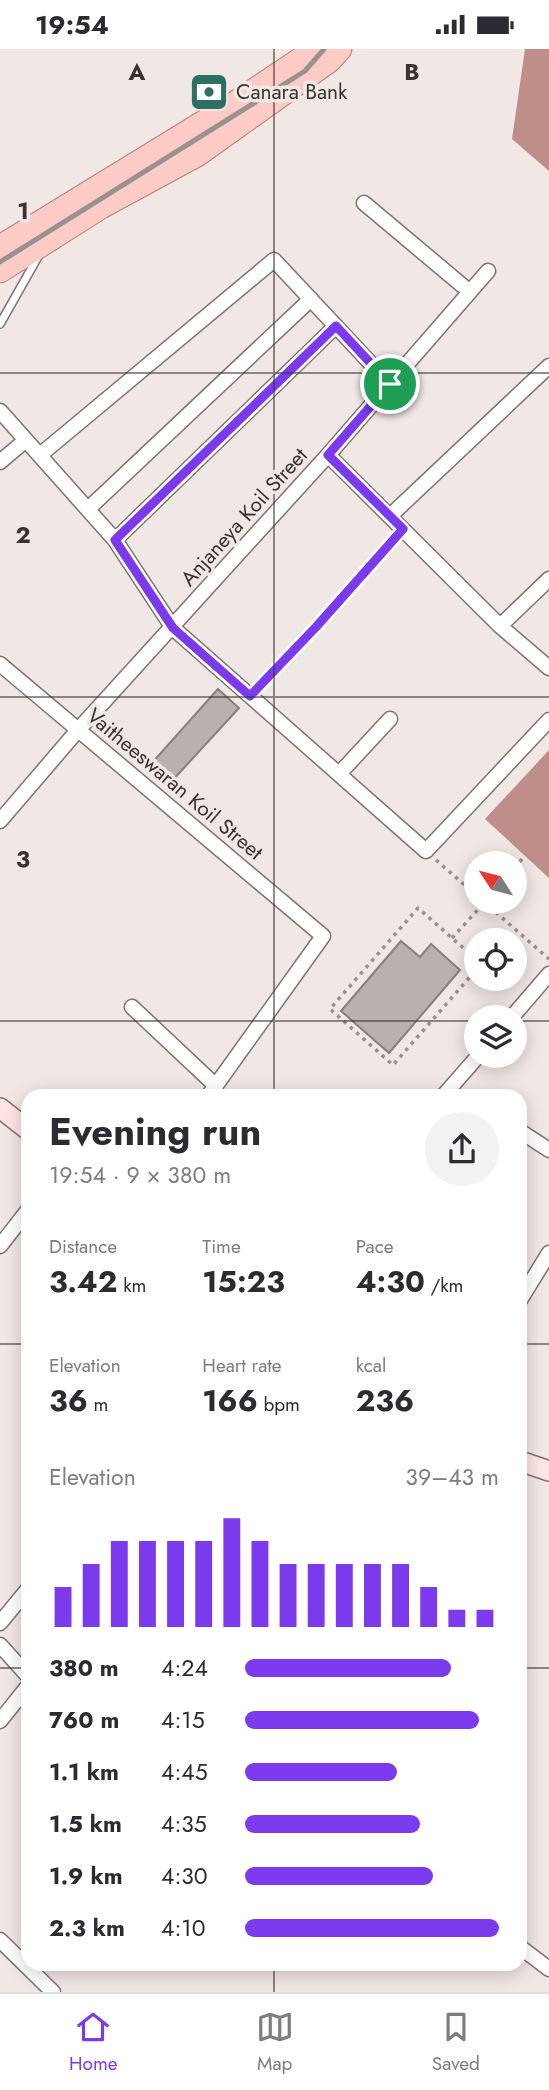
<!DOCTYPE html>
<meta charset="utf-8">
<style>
body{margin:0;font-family:Jost,sans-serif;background:#f2f2f3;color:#2b2b33;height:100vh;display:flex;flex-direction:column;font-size:26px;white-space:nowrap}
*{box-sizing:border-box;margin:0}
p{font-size:23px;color:#7c7c81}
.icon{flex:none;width:38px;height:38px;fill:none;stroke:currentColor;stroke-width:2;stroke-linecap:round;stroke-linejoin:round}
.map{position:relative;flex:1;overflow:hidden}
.details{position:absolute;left:21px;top:1040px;width:506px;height:882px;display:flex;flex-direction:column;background:#fff;border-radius:21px;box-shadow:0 4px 18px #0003}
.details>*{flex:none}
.needle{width:46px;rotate:306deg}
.buttons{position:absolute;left:464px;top:802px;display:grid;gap:14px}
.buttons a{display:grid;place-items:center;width:63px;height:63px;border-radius:50%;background:#fff;box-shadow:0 4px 18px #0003;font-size:35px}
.pin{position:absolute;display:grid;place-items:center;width:60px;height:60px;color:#fff;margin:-30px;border:4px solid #fff;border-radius:50%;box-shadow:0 2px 7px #0007}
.round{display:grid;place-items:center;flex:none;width:74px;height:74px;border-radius:37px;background:#f2f2f3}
.headline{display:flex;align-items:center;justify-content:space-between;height:119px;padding:0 28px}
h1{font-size:38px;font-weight:700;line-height:52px}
.metrics{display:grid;grid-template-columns:repeat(3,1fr);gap:10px;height:119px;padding:7px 28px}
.metrics div{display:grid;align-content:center}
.metrics b{font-size:30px;font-weight:700}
.metrics small{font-size:19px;font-weight:400}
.metrics p{font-size:19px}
.chart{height:196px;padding:14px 28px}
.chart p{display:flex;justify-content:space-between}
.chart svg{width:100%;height:126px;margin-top:7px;stroke:#7c3aed;stroke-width:6}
ul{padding:0 28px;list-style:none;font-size:23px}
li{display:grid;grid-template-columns:112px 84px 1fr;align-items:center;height:52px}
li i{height:18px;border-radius:9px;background:#7c3aed}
.status{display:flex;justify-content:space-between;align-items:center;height:49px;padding:0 35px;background:#fff;direction:ltr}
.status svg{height:19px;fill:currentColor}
.dock{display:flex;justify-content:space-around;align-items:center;height:98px;border-top:2px solid #e1e1e2;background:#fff;font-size:19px;color:#7c7c81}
.dock a{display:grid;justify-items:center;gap:4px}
.dock .current{color:#7c3aed}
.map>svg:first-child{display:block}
.water{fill:#c08e88}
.building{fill:#bab0af;stroke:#887f7e;stroke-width:2}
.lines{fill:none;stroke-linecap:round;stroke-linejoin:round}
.lane-casing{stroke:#7d7473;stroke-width:10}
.street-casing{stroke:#7d7473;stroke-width:17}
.secondary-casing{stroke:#7d7473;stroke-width:22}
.primary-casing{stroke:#b77f79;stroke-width:25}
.path{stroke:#98908f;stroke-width:3.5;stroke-dasharray:3.5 5;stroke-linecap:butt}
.lane{stroke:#fff;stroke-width:7}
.street{stroke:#fff;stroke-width:14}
.secondary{stroke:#fee5e2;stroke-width:19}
.primary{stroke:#fdcbc5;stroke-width:23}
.rail{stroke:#98918f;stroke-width:5}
.route-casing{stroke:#fff;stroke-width:14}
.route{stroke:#7c3aed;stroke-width:9}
.grid{fill:none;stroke:#373332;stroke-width:2;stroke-opacity:0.55}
.labels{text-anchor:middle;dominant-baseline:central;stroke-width:7;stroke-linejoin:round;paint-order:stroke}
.poi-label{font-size:21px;fill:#373332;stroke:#f1e7e5;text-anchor:start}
.street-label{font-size:21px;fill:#373332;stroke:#f1e7e5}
.grid-label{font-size:23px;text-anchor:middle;font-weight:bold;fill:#373332;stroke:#f1e7e5;stroke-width:7;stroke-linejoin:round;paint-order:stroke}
</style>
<div class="status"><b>19:54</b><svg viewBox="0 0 49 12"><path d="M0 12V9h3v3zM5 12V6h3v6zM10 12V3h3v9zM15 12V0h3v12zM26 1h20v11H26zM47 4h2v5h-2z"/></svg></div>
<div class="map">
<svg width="549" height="1943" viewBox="0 0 549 1943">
<rect width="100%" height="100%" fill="#f1e7e5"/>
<!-- water -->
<path class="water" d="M525 0H549V122L512 90Z
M549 701V829L485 770Z"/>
<!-- building -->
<path class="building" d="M218 640 239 659 171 733 151 715Z
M401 892 420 908 431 895 460 921 389 1004 341 962Z"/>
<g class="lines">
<!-- lane casing -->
<g class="lane-casing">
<path id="lane" d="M0 275 39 206
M316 578 403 481"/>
</g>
<!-- street casing -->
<g class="street-casing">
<path id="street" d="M364 154 470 243
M0 362 115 491 173 579 426 802 549 671
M40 406 274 211 390 335
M328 406 500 577 549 619
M0 413 26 391
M88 460 311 250
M390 467 549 317
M115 491 336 277
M500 577 549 530
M0 615 323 887 209 1046
M339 725 390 670
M0 772 78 681 328 406 488 222
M132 958 216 1037
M512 968 549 925
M444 1046 479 1006
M520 1082 549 1101
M0 1197 28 1161
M520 1251 549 1204
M0 1574 28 1540
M0 1596 28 1627
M0 1672 28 1637
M0 1891 53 1943
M520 1898 549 1920"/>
</g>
<!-- secondary casing -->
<g class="secondary-casing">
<path id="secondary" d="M0 1059 28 1081
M520 1412 549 1422"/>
</g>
<!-- primary casing -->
<g class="primary-casing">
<path id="primary" d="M0 198 235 54 316 0
M0 222 101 158 197 106 329 12 340 0"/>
</g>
<!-- path -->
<path class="path" d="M261 635 309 585
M436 811 476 846
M514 819 524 808
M483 852 549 910
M452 889 484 854
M476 910 418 859 330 960 393 1016 476 921"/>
<!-- lane -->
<use href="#lane" class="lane"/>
<!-- street -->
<use href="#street" class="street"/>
<!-- secondary -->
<use href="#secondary" class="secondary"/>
<!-- primary -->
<use href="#primary" class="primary"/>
<!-- rail -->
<path class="rail" d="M0 213 305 22 324 0"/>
</g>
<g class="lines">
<!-- route casing -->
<g class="route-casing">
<path id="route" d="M336 277 390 335 328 406 403 480 316 578 250 647 173 579 115 491Z"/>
</g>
<!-- route -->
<use href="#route" class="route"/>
</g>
<!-- grid -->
<path class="grid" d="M274 0V1046M0 324H549M0 648H549M0 972H476M514 972H549M0 1295H28M520 1295H549M0 1619H28M520 1619H549M274 1914V1943"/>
<!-- icons -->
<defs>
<g id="bank-square" transform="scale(2.0125)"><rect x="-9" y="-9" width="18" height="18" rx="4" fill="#2d7061" stroke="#f1e7e5"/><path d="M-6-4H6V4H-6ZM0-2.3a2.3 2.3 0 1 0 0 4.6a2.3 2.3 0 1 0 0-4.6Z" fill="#fff"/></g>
</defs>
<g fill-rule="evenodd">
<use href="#bank-square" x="209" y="43"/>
</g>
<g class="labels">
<!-- poi labels -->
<g class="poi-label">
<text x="236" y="43">Canara Bank</text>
</g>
<!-- street labels -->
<g class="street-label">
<text transform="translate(244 468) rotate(-48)">Anjaneya Koil Street</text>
<text transform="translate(175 735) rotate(40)">Vaitheeswaran Koil Street</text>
</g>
</g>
<g class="grid-label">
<text x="137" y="31">A</text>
<text x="412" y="31">B</text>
<text x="23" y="170">1</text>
<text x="23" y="494">2</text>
<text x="23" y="818">3</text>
</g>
</svg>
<div class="buttons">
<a><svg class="needle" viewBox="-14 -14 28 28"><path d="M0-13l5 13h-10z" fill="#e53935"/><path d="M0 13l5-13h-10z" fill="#7c7c81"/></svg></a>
<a><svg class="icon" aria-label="locate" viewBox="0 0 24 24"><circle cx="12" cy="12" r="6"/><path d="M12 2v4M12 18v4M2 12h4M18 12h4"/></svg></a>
<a><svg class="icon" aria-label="layers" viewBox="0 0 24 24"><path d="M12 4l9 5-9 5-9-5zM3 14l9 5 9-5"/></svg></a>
</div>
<div class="pin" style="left:390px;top:335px;background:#1e9e55"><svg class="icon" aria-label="arrive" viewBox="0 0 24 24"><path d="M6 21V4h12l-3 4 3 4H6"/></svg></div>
<section class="details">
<div class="headline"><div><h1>Evening run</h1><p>19:54 · 9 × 380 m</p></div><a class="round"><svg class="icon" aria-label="share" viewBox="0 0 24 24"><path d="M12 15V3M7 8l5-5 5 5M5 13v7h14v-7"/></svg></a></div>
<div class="metrics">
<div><p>Distance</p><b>3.42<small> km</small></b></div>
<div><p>Time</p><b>15:23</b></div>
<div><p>Pace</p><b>4:30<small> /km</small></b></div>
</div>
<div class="metrics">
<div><p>Elevation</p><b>36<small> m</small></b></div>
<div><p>Heart rate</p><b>166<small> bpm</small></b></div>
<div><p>kcal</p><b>236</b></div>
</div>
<div class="chart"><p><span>Elevation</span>39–43 m</p>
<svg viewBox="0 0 160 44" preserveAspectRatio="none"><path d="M5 44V30M15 44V22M25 44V14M35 44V14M45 44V14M55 44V14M65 44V6M75 44V14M85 44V22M95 44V22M105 44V22M115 44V22M125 44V22M135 44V30M145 44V38M155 44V38"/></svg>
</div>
<ul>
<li><b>380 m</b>4:24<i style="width:81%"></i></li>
<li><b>760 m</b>4:15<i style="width:92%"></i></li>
<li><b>1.1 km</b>4:45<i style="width:60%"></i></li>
<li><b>1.5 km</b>4:35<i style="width:69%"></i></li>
<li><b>1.9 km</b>4:30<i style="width:74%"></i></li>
<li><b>2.3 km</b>4:10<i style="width:100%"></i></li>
</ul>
</section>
</div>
<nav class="dock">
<a class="current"><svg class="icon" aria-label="home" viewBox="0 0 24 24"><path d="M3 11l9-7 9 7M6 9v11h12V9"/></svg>Home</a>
<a><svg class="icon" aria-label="map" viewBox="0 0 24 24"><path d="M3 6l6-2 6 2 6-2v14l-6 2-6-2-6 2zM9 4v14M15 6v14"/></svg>Map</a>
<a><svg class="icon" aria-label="saved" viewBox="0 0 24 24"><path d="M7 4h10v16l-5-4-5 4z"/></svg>Saved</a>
</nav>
